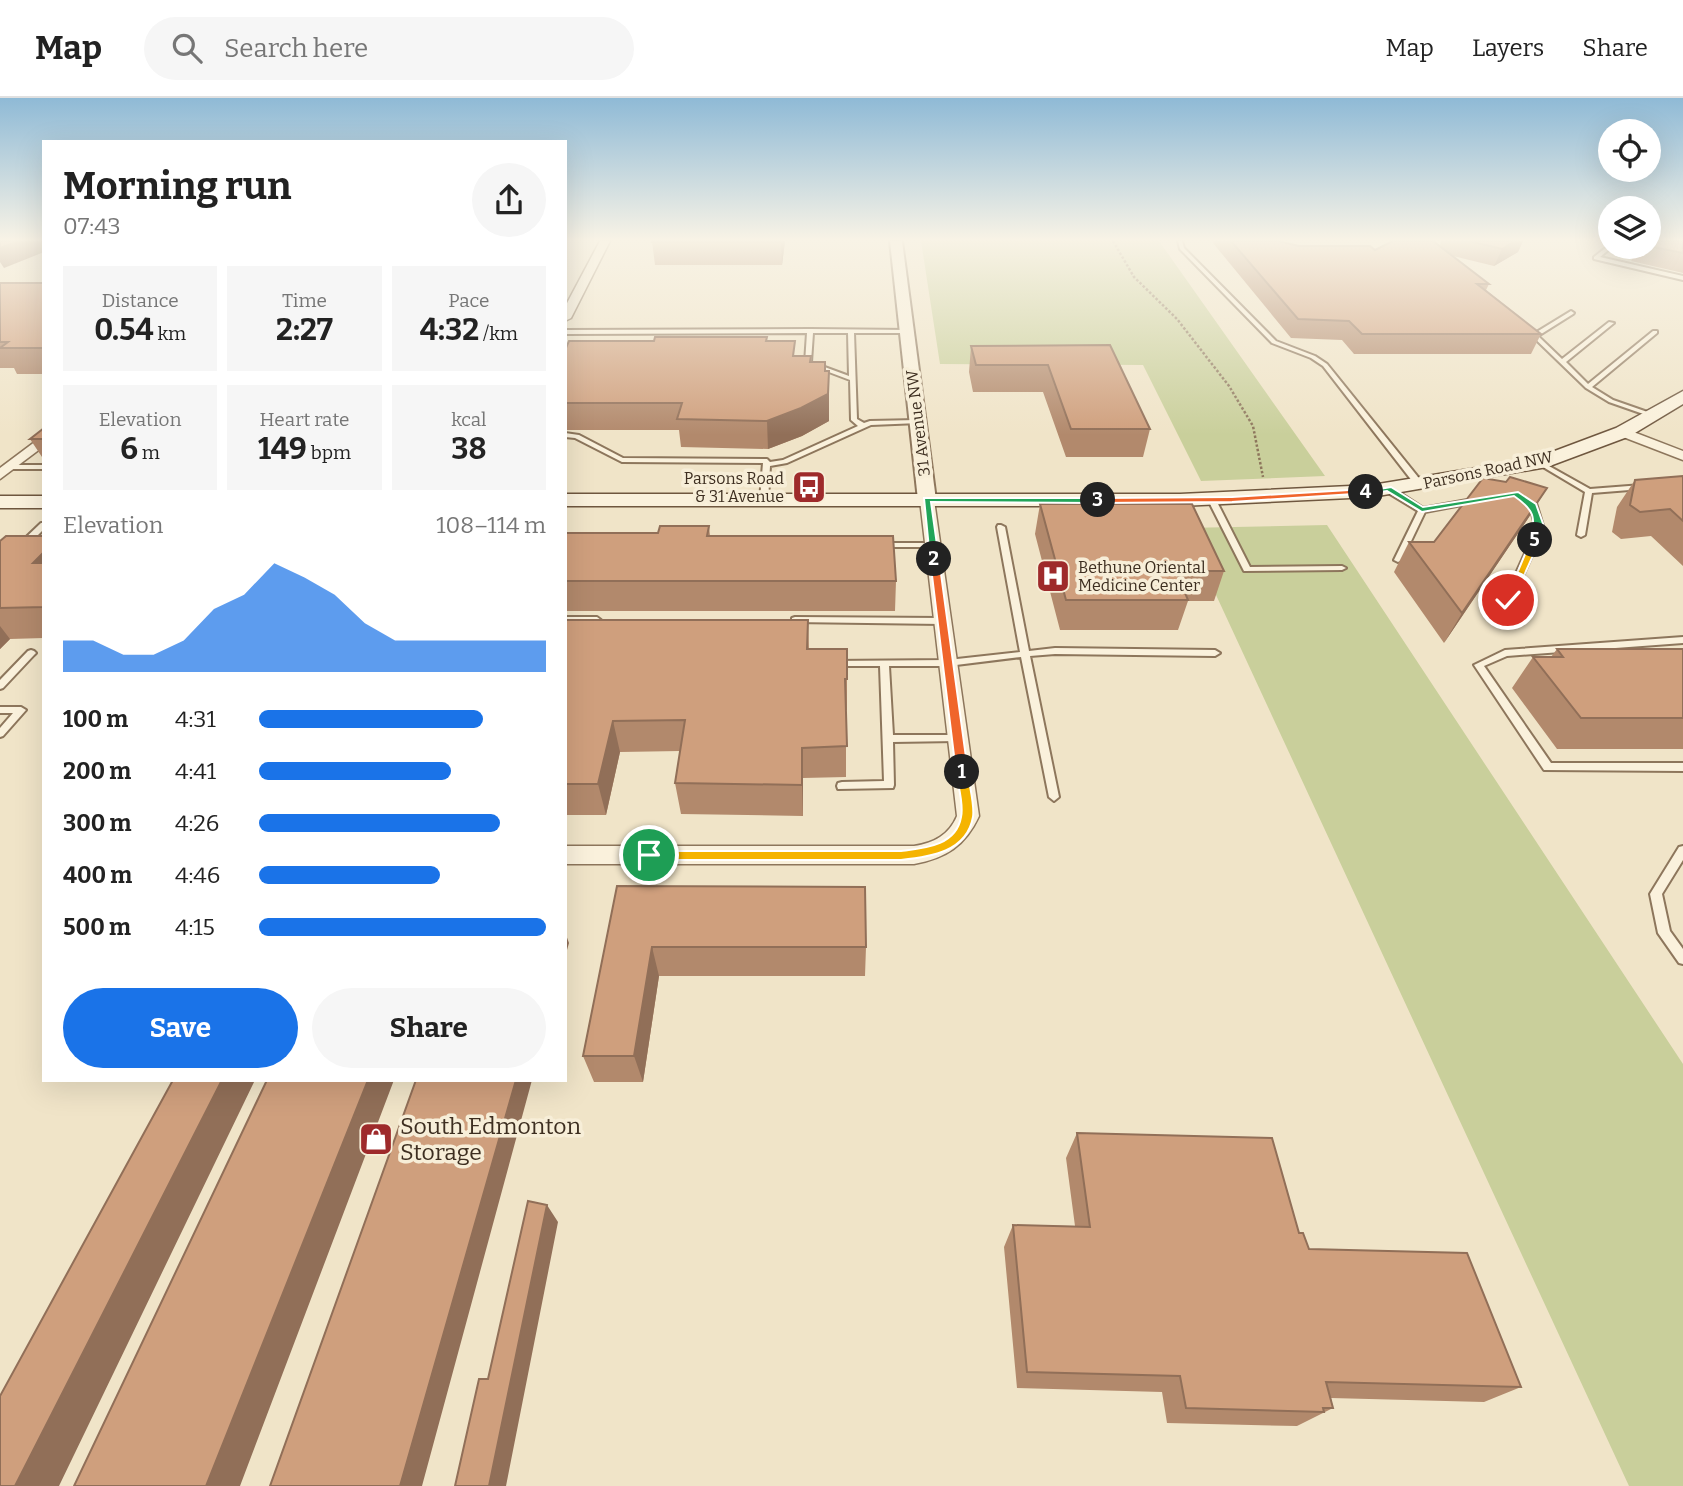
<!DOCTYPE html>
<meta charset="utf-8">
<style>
body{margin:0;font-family:Bitter,serif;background:#f6f6f6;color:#222;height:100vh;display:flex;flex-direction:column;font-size:26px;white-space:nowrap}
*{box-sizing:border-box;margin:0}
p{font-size:23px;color:#767676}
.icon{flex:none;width:38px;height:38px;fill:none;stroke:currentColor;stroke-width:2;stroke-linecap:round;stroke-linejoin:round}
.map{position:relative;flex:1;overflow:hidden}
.panel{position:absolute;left:42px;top:42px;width:525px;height:942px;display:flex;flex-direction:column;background:#fff;border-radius:0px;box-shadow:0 7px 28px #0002}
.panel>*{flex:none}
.fabs{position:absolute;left:1598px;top:21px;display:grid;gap:14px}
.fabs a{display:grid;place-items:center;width:63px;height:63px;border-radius:50%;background:#fff;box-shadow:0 7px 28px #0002;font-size:35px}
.pin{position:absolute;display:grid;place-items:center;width:60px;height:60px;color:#fff;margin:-30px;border:4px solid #fff;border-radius:50%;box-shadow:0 2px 7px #0007}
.km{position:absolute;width:35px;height:35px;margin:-18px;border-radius:50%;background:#222;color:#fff;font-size:19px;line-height:35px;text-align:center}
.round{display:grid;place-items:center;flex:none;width:74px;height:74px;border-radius:37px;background:#f6f6f6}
.headline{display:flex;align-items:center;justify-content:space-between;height:119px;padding:0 21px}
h1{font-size:38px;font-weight:700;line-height:52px}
.stats{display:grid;grid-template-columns:repeat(3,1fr);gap:10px;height:119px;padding:7px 21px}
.stats div{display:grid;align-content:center;border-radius:0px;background:#f6f6f6;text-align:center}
.stats b{font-size:30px;font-weight:700}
.stats small{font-size:19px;font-weight:400}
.stats p{font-size:19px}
.chart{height:196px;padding:14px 21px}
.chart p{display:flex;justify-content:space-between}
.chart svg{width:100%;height:126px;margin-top:7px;fill:#1a73e8;opacity:.7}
.action{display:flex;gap:14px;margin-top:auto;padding:14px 21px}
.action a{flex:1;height:80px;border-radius:42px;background:#1a73e8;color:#fff;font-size:28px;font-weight:700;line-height:80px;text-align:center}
.action a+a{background:#f6f6f6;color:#222}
ul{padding:0 21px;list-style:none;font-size:23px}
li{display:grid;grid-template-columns:112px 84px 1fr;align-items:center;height:52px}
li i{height:18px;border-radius:9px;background:#1a73e8}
header{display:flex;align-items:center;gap:42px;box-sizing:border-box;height:98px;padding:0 35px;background:#fff;border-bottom:2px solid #e0e0e0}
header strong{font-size:33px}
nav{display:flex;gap:38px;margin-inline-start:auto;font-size:24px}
.search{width:490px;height:63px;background:#f6f6f6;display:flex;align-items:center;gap:18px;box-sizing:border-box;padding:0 24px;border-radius:38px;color:#767676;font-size:26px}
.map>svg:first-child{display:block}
.green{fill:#c9cf9b}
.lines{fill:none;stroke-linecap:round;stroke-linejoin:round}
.service-casing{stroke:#8d765c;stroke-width:4}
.minor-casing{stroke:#8d765c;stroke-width:3}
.tertiary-casing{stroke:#8d765c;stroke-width:4}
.secondary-casing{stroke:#6f573f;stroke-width:3}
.path{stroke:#8d765c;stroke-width:2.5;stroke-dasharray:2.5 2;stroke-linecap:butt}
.service{fill:#faf1dc;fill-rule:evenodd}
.minor{fill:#faf1dc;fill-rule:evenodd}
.tertiary{fill:#faf1dc;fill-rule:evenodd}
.secondary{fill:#faf1dc;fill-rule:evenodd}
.wall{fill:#b2896c}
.shaded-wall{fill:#916f58}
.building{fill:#cf9f7d;stroke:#916f58;stroke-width:2}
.split-1{fill:#f5b400;stroke:#fff;stroke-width:2}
.split-2{fill:#f0652b;stroke:#fff;stroke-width:2}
.split-3{fill:#22a559;stroke:#fff;stroke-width:2}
.split-4{fill:#f0652b;stroke:#fff;stroke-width:2}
.split-5{fill:#22a559;stroke:#fff;stroke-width:2}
.split-6{fill:#f5b400;stroke:#fff;stroke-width:2}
.labels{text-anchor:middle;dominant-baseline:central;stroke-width:7;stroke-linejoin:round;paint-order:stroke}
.far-street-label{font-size:16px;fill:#3d2e20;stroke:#f7eed8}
.far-poi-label{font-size:16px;fill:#3d2e20;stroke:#f7eed8;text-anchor:end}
.near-poi-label{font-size:23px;fill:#3d2e20;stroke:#f7eed8;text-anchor:start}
</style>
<header>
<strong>Map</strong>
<div class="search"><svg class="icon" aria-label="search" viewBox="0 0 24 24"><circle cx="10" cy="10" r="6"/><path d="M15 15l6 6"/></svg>Search here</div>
<nav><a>Map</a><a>Layers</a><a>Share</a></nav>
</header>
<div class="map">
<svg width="1683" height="1388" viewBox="0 0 1683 1388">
<rect width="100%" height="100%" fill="#f0e4c8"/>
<!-- green -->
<path class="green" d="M921 143H1159L1325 378 1201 383 1143 267 940 266Z
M1327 427 1683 966V1388H1629L1185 430Z"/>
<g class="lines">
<!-- service casing -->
<g class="service-casing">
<path id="service" d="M1178 143H1182L1184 150 1276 243 1315 258 1327 266 1422 384V388H1416L1323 268 1311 260 1272 245 1180 151Z
M1608 148 1612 149 1600 159 1683 178V182L1594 161V159Z
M1571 213 1574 215 1573 216 1538 238 1562 261 1609 224 1614 225 1566 264 1588 286 1653 233H1657V235L1592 289 1613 302 1656 317V319H1652L1609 304 1586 290 1526 232 1531 231 1535 235Z
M810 231 909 232 910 233 907 235H854L857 321 864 325 870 323 917 322 919 323V325L871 327 787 365 770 368 768 402 764 404 760 402 763 365 622 364 575 340 565 339V335L579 337 623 360 767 361 770 364 783 362 858 328 851 322 850 282 805 265 807 235 565 236V232ZM813 235H848L849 278 811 264Z
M1540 363 1590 391 1642 387 1646 389 1642 391 1592 395 1585 437 1581 439 1577 437 1585 394 1538 366V364Z
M7 367H44V371H10L6 369Z
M1385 389H1391L1423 410 1478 400 1482 402 1478 404 1425 414 1402 462 1398 464 1394 462 1418 413 1385 393Z
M1209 400 1216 402 1250 469 1342 468 1346 470 1342 472 1244 473 1208 402Z
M1521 400H1527L1536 405 1544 431 1512 502 1508 505 1504 502 1536 431 1530 408 1521 404Z
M41 425H44V431L26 449H20V445Z
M998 427H1001L1005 429 1029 553 1055 550 1215 552 1220 555 1215 558 1055 556 1030 558 1059 699 1054 703 1049 699 1021 559 948 568H889L893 637H957L962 640 957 643 893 644 894 687 893 690 838 691 837 688 838 685 842 684 884 683 880 568H834L829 565 831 563 948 562 1020 554 997 429Z
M877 445H933L937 447 933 449H880L876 447Z
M565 519H597L601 522 597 525H565Z
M795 519 942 520 946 523 942 526 792 524V520Z
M1683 539V545L1507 558 1484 568 1551 665H1683V673L1544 672 1474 567 1505 552Z
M31 552 34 553 36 555 34 557 3 590 0 591V582L28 553Z
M0 609H21L26 612 3 638 0 639V630L13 615H0Z
M1683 748V762L1662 796 1670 833 1683 851V866L1679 865 1658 835 1650 796 1679 749Z"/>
</g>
<!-- minor casing -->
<g class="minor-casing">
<path id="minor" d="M600 143H610L571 220 565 223V209Z
M1623 330 1683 353V362L1618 337 1616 334Z
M44 337V348L0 381V370Z
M927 398 934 402 979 718C965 748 946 760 914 766H565V748H914C934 745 949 737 957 718L920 402Z"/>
</g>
<!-- tertiary casing -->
<g class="tertiary-casing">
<path id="tertiary" d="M890 143H902L936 402 927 408 918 402Z"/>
</g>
<!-- secondary casing -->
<g class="secondary-casing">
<path id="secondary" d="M1683 293V306L1630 338 1547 369 1372 399 1180 408H565V396H1180L1372 387 1536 360 1616 330Z
M0 398H44V410H0Z"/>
</g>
<!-- path -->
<path class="path" d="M1113 143 1134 179 1177 221 1229 288 1253 328 1263 379"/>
<!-- service -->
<use href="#service" class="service"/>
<!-- minor -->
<use href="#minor" class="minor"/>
<!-- tertiary -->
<use href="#tertiary" class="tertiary"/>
<!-- secondary -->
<use href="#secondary" class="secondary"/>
</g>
<!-- wall -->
<path class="wall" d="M652 143H785L782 167H655Z
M1214 143H1278L1299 148 1375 152 1440 148 1441 143H1523L1518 154 1494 168 1453 158 1489 186 1486 192 1541 236 1531 256H1354L1342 242 1291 240 1213 145Z
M1648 143H1683V175L1631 163 1639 149H1648Z
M0 185H44V276H17L14 270H0Z
M767 239V243L795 258 811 264 825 273H829V323L802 338 768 351 681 349 679 332H565V252L654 243Z
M1110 247 1150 331 1143 359H1066L1043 294H973L969 274 971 248Z
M44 330V362L30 341Z
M1683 378V468L1651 438 1621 441 1612 434 1617 409 1635 382Z
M1547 390 1529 419 1444 545 1394 474 1409 444H1434Z
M1040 406 1224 473 1214 503H1188L1178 532H1060L1035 436Z
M709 428 710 438 896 483 895 513H565V435H658Z
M44 438V540L10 541 0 551V443Z
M565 522H808L809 551H847V612H846V679L803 680V718L681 716 675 685 680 653 620 654 606 717H565Z
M1557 551H1683V651H1557L1512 590 1533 559H1551Z
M617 788 866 849 865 878H659L643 984H594L583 958Z
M1077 1035 1299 1135 1309 1151 1521 1289 1484 1304 1331 1300 1333 1310 1297 1328 1167 1325 1162 1294 1017 1290 1004 1149 1013 1127 1075 1128 1066 1060Z"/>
<!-- shaded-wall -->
<path class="shaded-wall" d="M19 143H44V154L4 170 0 164V150Z
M781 143H785L782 167 781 144Z
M1515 143H1523L1518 154 1494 168 1502 151Z
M829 273V323L802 338 768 351 767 323 825 298Z
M1547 390 1529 419 1444 545 1462 515Z
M44 454V480L33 465Z
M0 528 10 541 0 551Z
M613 623 620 654 606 717 598 686Z
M802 650 803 680V718L802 687Z
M565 834 569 845 565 859Z
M652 849 659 878 643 984 634 958Z
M222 982H255L59 1388H15Z
M368 982H394L240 1388H206Z
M516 982H532L422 1388H400Z
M547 1107 558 1124 506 1388H489Z"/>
<!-- building -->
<path class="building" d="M0 143H19L0 150Z
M652 143H781V144H652Z
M1231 143H1278L1299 148H1370L1375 152 1393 143H1433L1489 186H1477L1541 236H1362L1349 223 1298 221Z
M1469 143H1515L1502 151Z
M1648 143H1683V155L1648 148Z
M0 185H44V250H0L8 244H0Z
M655 239H767L766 243H795L793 258H811L810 264H825V273H829L828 296 801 310 767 323 677 321 682 305H565V252L569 243H654Z
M1110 247 1150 331H1071L1048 267H976L971 248Z
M44 330V341H30Z
M1683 378V423L1670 411 1640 414 1630 407 1635 382Z
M1510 379 1547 390 1462 515 1409 444H1434L1483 380 1506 384Z
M1040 406H1192L1224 473H1176L1188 502H1066Z
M660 428H709L707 438H893L896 483H565V435H658Z
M6 438H44V454L33 465H44V509L0 510V443Z
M565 522H808L807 551H847V581H845L847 648 802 650V687L675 685 685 622 613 623 598 686H565Z
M1557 551H1683V620H1581L1533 559H1563Z
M617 788 865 789 866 849H652L634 958H583Z
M173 982H222L15 1388H0V1298Z
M267 982H368L206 1388H74Z
M416 982H516L400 1388H270Z
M1077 1035 1272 1040 1299 1135H1303L1309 1151 1467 1155 1521 1289 1326 1284 1333 1310H1323L1324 1314 1186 1310 1180 1278 1027 1274 1013 1127 1090 1129Z
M528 1103 547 1107 489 1388H455L479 1281H488Z"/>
<!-- sky -->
<linearGradient id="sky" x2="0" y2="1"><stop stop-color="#8fbad6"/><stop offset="0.42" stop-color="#f8f3e6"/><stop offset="1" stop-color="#f8f3e6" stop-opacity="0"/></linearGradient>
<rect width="1683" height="337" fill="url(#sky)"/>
<!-- split-1 -->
<path class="split-1" d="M962 670 968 674C969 688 975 706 973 719 967 754 930 759 901 762H649L643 757 649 753H901C924 750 956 748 961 719 964 706 958 688 956 674Z"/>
<!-- split-2 -->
<path class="split-2" d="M934 458 939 461 968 674 962 678 956 674 930 461Z"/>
<!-- split-3 -->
<path class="split-3" d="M924 400H1098L1102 402 1098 405 931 404 939 461 934 463 930 461Z"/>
<!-- split-4 -->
<path class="split-4" d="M1366 391 1369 395 1232 404 1098 405 1094 402 1098 400 1232 399Z"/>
<!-- split-5 -->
<path class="split-5" d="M1391 389 1423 409 1518 394 1536 406 1545 431 1538 444H1532C1534 420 1537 414 1514 398L1422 414 1387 393 1366 396 1362 394Z"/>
<!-- split-6 -->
<path class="split-6" d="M1535 440 1540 442 1513 502 1505 504 1531 442Z"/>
<!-- icons -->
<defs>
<g id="bus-square" transform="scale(1.75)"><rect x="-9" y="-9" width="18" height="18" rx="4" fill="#9e2a2b" stroke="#f7eed8"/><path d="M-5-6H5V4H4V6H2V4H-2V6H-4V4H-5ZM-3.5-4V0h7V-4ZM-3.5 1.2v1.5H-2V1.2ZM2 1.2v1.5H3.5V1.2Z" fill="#fff"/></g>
<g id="hospital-square" transform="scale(1.75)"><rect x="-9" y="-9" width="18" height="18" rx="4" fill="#9e2a2b" stroke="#f7eed8"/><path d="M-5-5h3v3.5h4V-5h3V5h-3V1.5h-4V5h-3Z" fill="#fff"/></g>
<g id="shop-square" transform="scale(1.75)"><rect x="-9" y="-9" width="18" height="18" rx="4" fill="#9e2a2b" stroke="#f7eed8"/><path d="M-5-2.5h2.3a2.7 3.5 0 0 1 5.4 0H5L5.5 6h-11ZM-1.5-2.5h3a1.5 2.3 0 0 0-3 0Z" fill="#fff"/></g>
</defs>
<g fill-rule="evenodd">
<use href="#bus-square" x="809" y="389"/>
<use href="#hospital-square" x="1053" y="478"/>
<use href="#shop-square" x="376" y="1041"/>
</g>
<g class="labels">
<!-- far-street labels -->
<g class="far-street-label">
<text transform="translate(918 325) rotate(-97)">31 Avenue NW</text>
<text transform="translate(1488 372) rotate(-12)">Parsons Road NW</text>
</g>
<!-- far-poi labels -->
<g class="far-poi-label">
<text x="784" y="380">Parsons Road<tspan x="784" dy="18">&amp; 31 Avenue</tspan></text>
<text x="1078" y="469" text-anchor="start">Bethune Oriental<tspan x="1078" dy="18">Medicine Center</tspan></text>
</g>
<!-- near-poi labels -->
<g class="near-poi-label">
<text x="400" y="1028">South Edmonton<tspan x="400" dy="26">Storage</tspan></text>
</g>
</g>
</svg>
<div class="fabs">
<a><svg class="icon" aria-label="locate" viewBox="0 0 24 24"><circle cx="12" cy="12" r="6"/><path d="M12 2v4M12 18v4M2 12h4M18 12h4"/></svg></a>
<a><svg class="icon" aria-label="layers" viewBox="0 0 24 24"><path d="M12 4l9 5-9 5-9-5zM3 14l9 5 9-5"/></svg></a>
</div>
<div class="pin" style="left:649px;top:757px;background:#1e9e55"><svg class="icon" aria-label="arrive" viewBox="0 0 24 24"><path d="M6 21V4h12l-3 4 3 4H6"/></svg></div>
<div class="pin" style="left:1508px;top:502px;background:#d93025"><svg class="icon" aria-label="check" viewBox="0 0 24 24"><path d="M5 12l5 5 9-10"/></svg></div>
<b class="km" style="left:962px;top:674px">1</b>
<b class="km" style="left:934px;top:461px">2</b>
<b class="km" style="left:1098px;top:402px">3</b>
<b class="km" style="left:1366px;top:394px">4</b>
<b class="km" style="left:1535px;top:442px">5</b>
<section class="panel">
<div class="headline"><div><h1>Morning run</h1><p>07:43</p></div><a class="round"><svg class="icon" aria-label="share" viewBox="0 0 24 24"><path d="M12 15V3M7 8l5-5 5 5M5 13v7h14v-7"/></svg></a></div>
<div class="stats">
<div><p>Distance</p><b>0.54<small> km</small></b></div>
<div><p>Time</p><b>2:27</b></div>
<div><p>Pace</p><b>4:32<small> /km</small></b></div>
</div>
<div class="stats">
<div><p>Elevation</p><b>6<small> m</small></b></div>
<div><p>Heart rate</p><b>149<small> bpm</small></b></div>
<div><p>kcal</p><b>38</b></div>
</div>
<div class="chart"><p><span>Elevation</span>108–114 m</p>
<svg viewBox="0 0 160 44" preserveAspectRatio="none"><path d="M0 44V33L10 33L20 38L30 38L40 33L50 22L60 17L70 6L80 11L90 17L100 27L110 33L120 33L130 33L140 33L150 33L160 33V44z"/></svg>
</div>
<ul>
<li><b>100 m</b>4:31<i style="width:78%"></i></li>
<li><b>200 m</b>4:41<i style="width:67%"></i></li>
<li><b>300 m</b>4:26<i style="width:84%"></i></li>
<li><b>400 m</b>4:46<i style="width:63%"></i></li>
<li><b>500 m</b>4:15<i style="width:100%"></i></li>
</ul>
<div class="action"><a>Save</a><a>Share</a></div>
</section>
</div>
